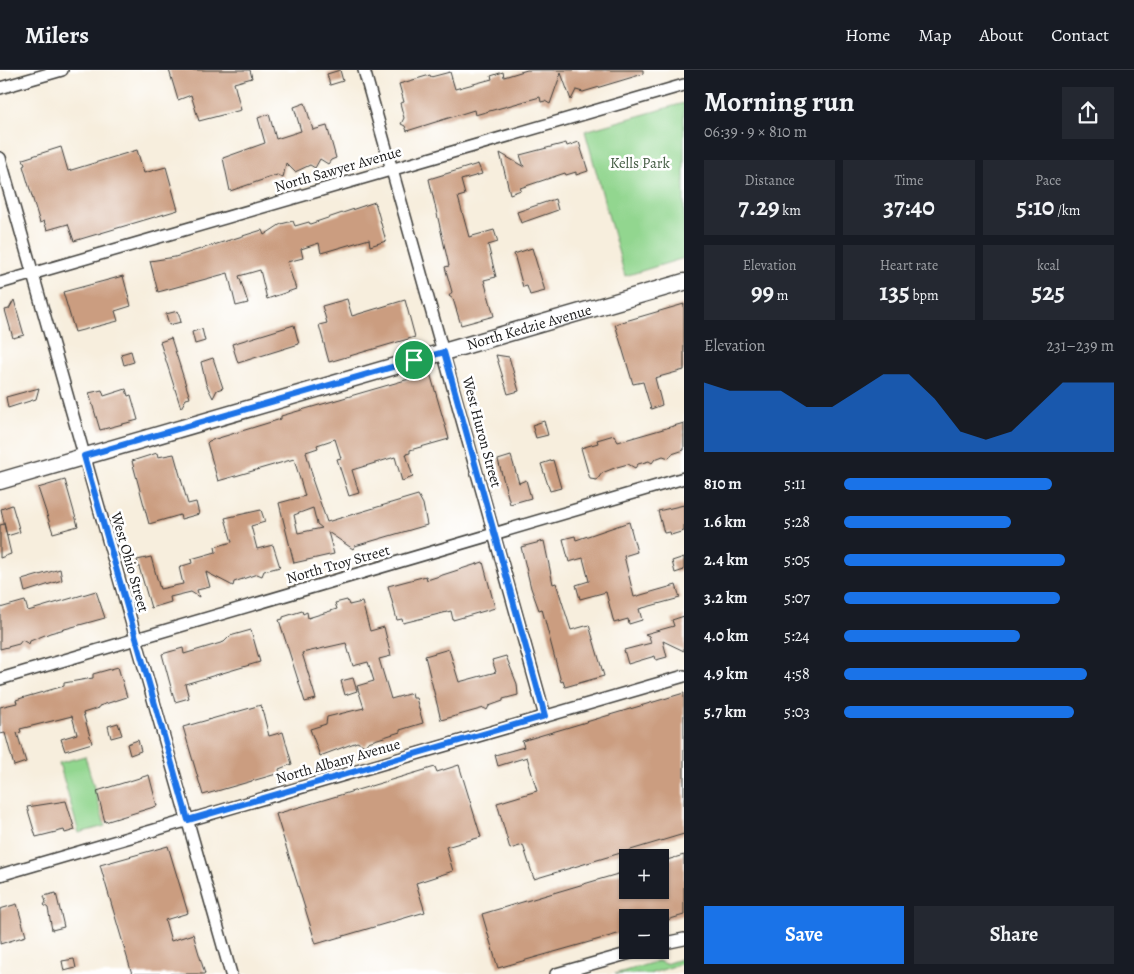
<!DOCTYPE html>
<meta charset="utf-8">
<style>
body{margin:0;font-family:Alegreya,serif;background:#242831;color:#f1f3f6;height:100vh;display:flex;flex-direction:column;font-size:19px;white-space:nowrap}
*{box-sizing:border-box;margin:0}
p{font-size:16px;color:#9ea1a6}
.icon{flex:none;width:28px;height:28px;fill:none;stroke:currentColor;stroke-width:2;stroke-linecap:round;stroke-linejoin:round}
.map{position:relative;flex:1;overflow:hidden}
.panel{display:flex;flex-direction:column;background:#171b24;width:450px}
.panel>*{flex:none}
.fabs{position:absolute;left:619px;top:779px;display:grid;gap:10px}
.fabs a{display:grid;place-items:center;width:50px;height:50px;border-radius:0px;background:#171b24;box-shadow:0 1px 4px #0004;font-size:25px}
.pin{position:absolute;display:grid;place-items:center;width:42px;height:42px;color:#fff;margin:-21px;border:2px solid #fff;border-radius:50%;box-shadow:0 1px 5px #0007}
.round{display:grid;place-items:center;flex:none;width:52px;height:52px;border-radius:0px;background:#242831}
.head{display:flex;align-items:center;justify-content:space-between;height:85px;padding:0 20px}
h1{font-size:28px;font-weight:600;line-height:38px}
.stats{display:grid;grid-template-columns:repeat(3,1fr);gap:8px;height:85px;padding:5px 20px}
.stats div{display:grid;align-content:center;border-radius:0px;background:#242831;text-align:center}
.stats b{font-size:25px;font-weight:600}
.stats small{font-size:14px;font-weight:400}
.stats p{font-size:14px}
.chart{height:140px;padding:10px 20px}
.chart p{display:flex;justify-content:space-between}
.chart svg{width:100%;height:90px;margin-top:5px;fill:#1a73e8;opacity:.7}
.action{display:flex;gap:10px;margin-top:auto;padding:10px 20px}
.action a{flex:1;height:58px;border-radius:0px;background:#1a73e8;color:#fff;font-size:20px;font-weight:600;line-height:58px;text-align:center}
.action a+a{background:#242831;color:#f1f3f6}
ul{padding:0 20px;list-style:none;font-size:16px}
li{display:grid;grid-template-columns:80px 60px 1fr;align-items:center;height:38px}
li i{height:12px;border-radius:6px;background:#1a73e8}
header{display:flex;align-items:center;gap:30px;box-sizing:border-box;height:70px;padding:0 25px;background:#171b24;border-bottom:1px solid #363941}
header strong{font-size:24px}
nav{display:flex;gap:28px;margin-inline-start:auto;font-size:18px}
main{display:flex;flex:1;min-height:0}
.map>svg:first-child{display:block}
.green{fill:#92d68f;stroke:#577956}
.building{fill:#cb9d80;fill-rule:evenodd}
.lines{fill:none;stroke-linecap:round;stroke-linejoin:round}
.minor-casing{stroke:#3d3c39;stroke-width:14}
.secondary-casing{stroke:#3d3c39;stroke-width:19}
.minor{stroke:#fff;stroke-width:11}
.secondary{stroke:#fff;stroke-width:16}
.route-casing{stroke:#fff;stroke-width:10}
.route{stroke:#1a73e8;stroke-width:6}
.labels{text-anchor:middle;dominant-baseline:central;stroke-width:5;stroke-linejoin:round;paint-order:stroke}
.park-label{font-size:15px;fill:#455d44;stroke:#fff}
.street-label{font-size:15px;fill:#1c1c1c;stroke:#fff}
</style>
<header>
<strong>Milers</strong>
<nav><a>Home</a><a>Map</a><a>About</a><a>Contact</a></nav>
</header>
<main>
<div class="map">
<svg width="684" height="904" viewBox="0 0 684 904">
<rect width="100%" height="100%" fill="#fff"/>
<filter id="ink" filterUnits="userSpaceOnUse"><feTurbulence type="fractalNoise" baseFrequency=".02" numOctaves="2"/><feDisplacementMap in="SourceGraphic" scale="10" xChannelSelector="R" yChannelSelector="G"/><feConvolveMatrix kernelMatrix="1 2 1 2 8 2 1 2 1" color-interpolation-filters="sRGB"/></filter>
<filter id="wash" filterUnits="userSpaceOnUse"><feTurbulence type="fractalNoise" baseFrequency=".0096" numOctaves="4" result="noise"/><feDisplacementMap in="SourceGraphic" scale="20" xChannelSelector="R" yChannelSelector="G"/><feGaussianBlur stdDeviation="1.12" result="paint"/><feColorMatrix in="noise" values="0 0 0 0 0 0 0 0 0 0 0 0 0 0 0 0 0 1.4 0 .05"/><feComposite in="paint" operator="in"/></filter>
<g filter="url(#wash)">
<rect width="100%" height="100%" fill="#f7eedd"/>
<!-- green -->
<path class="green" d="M684 33V188L625 206 585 61Z
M85 686 105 756 79 763 59 693Z
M684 888V893L649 904H615L658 891 665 894Z"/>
<g id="blocks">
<!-- building -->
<path class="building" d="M169 0H250L252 8 234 13 241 40 199 51 191 25 178 30Z
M340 0 343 11 330 15 327 4Z
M527 0H643V4L583 22 576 20 571 30 561 3 550 34 545 31 541 32 540 27 475 45 474 40 407 61 405 56 401 54 404 48 400 33 404 32 399 14 430 5 431 7 450 2 455 19 492 9 491 6 503 2 504 7Z
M305 33 313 60 327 56 336 88 331 90 328 94 320 89 315 98 310 95 295 102 286 93 283 108 277 105 230 121 223 88 265 73 258 48 269 44 276 69 301 61 294 37Z
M579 72 588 101 576 105V102L566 105 565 103 520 118 521 120 510 124 500 83 524 97 520 85 566 73 567 76Z
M61 77 68 101 137 80 144 103 166 97 178 140 74 171 68 154 47 160 44 151 40 153 23 96 25 95 23 89Z
M478 94 482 104 461 110 465 125 458 127 469 167 494 160 498 172 488 175 496 207 484 210 494 246 461 255 453 229 449 226 452 222 445 197 449 196 429 109Z
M555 129 558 140 521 153 517 142Z
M375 132 386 171 370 176 369 169 321 183 319 173 301 179 303 188 287 192 296 219 267 229 260 200 239 206 248 233 236 236 228 203 158 222 150 191 175 187 262 160 264 165 281 154 293 151 295 156 309 152 310 154Z
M532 178 545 221 530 225 527 216 523 217 514 184Z
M123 206 131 236 115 241 118 251 75 262 63 222Z
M347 229 352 246 405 230 415 267 329 292 319 255 327 253 322 236Z
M14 230 24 265 13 268 5 240 9 239Z
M684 234V300L655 308 662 335 651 339 643 312 633 314 615 254Z
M178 241 181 252 169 255 166 244Z
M294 255 299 274 238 293 232 274Z
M202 259 205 271 195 274 192 262Z
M171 268 190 328 186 329 181 338 160 272Z
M131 281 134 292 124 295 121 284Z
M496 285 509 287 519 321 508 324Z
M213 288 223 318 217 320 213 328 206 314 201 292Z
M430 303 449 369 410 380V383L406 384 413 407 402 411 395 387 352 400 359 423 349 426 337 389 341 388 335 369 317 375 318 378 306 382 313 408 312 409 327 452 418 425 423 434 427 455 355 476 353 479 328 462 334 484 294 493 279 433 305 426 294 389 218 411 207 373 209 371 281 349V346ZM313 438 317 454 322 458 298 463 294 445Z
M39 318 36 329 8 338 6 327Z
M126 319 128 326 131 325 138 350 100 360 89 323 102 320 104 326Z
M544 351 548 365 536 368 532 355Z
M684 353V380L672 384 669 388 663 386 655 389 652 393 649 391 638 394 635 398 628 394 617 397 602 403 597 410 590 409 581 378 598 373 597 370 614 365 618 372Z
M157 383 158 387 174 384 188 434 196 432 199 444 181 449 180 445 149 454 132 391Z
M511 386 519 413 526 410 531 428 510 434 498 390Z
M553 390 561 418 550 421 541 394Z
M65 410 78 456 53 463 38 418Z
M12 435 20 462 7 466 1 439Z
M684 435V461L671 465 670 462 664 463 658 441Z
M261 440 265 452 251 456 257 479 273 475 280 497 264 501 262 506 257 504 234 512 233 516 206 502 210 517 197 520 199 527 191 522 170 527 171 532 151 538 137 490 151 487 160 519 183 514 179 497 192 493 191 489 216 482 215 477 232 472 225 448Z
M629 452 637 482 624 486 634 527 676 515 680 528 639 539 642 550 629 554 628 549 614 553 606 522 580 529 576 515 589 511 583 488 569 492 563 469 575 466 576 470Z
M4 454 11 484 0 488V455Z
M544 471 553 514 556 513 571 560 589 555 604 606 565 617 563 611 561 612 542 539 539 540 531 518 521 477Z
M684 487V500L675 503 672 491Z
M483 492 495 538 453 550 451 541 403 553 402 549 397 550 388 516 426 506 427 510Z
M60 499 62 510 25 522 22 510Z
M96 521 105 548 50 563 30 571 29 574 22 570 19 574 0 579V538L25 531 28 541Z
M347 530 349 535 362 532 370 561 384 557 391 586 379 589 391 629 412 623 413 628H416L423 653 400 660V662L368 672 365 676 357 672 320 686 310 659 326 654 327 647 364 638 357 616 374 611 368 592 353 596 346 573 302 583 316 629 305 632 279 550 283 549V547L302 541 303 544 307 542 308 548 337 539 335 533Z
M684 546V581L663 571 667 587 656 590 655 586 628 594 624 580 651 573 649 566 645 564 674 556 672 550Z
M251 560 260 592 185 614 189 628 175 632 162 584 183 578 184 584 224 572 230 566Z
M449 579 459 612 496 602 492 590 506 586 517 614 518 625 503 629V631L489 636 487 640 484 638 441 650 425 586Z
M118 597 127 627 99 636V638L83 643 92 673 65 681 61 669 77 664 72 646 20 659 21 662 17 663 26 692 14 696 5 663 0 664V637L17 633 16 630 22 628 64 616V613L93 608V604Z
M353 608 357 621 345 625 341 611Z
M684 623V764L534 809 523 775 510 779 497 733 537 721 527 687 498 696 495 685 524 677 522 671Z
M261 635 269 666 283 662 292 694 279 699 280 703 203 725 183 657Z
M118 653 122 665 111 668 108 656Z
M138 670 141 681 130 685 127 674Z
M459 695 481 767 446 777 453 801 416 813 425 842 316 874 276 744 435 697 437 702Z
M149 705 157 736 105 752 97 721Z
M66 731 75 760 65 763 64 760 36 767 27 737Z
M168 776 188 843 165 850 171 871 193 864 205 904H132L100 795Z
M684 785V845L660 852V848H628V861L498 898 482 844 628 801V820H660V792Z
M56 823 64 857 52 860 48 838 44 835 46 832 44 826Z
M17 834 26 866 0 874V839Z
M74 889 76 898 64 901 62 891Z"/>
</g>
</g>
<g filter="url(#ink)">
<use href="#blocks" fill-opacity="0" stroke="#3d3c39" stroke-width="1"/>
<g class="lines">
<!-- minor casing -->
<g class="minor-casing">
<path id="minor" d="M364 0 545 646
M0 18 62 0
M0 88 231 904
M0 213 684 15
M0 609 684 408
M0 805 684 606
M660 874 684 869
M556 904 641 880"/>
</g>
<!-- secondary casing -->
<g class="secondary-casing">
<g id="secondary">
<path id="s1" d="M0 411 684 212"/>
</g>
</g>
<!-- minor -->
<use href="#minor" class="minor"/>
<!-- secondary -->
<use href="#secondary" class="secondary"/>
</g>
</g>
<g class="lines" filter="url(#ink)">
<!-- route casing -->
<g class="route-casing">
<path id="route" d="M444 282 545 646 188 750 84 386Z"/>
</g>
<!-- route -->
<use href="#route" class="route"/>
</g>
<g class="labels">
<!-- park labels -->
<g class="park-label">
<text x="640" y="93">Kells Park</text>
</g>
<!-- street labels -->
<g class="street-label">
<text transform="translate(338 99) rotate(-16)">North Sawyer Avenue</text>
<text stroke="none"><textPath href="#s1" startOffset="551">North Kedzie Avenue</textPath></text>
<text transform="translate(482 362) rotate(75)">West Huron Street</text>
<text transform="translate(130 492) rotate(74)">West Ohio Street</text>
<text transform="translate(338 494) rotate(-16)">North Troy Street</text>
<text transform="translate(338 691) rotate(-16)">North Albany Avenue</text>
</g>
</g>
</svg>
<div class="fabs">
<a>+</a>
<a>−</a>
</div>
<div class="pin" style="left:414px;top:290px;background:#1e9e55"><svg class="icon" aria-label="arrive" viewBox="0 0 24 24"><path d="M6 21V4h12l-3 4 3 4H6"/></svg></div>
</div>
<section class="panel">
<div class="head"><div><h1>Morning run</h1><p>06:39 · 9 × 810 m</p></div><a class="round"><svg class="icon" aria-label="share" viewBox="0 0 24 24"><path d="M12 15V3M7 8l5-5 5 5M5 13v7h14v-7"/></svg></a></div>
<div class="stats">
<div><p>Distance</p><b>7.29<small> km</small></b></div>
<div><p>Time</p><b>37:40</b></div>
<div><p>Pace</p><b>5:10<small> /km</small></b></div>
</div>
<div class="stats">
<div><p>Elevation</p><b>99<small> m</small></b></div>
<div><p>Heart rate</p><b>135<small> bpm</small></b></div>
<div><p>kcal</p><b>525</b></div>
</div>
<div class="chart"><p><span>Elevation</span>231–239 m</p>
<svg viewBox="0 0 160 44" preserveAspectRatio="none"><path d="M0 44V10L10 14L20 14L30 14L40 22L50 22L60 14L70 6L80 6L90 18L100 34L110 38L120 34L130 22L140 10L150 10L160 10V44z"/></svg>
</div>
<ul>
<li><b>810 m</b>5:11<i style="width:77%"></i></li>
<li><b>1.6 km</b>5:28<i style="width:62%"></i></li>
<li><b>2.4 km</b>5:05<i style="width:82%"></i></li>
<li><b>3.2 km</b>5:07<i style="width:80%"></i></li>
<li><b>4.0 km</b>5:24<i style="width:65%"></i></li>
<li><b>4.9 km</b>4:58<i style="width:90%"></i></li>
<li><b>5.7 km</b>5:03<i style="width:85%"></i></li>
</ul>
<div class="action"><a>Save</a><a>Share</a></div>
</section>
</main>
